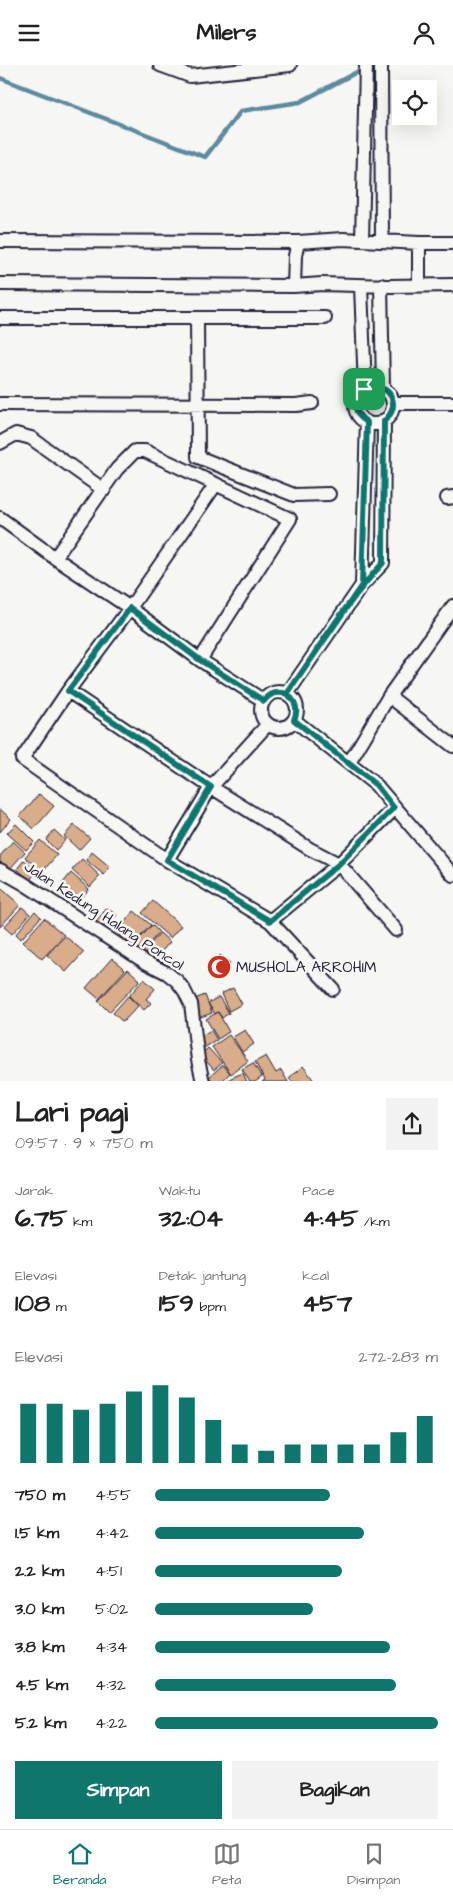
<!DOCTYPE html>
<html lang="id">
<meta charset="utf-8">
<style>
body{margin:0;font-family:"Architects Daughter",sans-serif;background:#f2f2f2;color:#222;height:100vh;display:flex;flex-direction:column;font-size:19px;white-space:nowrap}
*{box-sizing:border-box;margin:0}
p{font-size:16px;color:#767676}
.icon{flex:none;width:28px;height:28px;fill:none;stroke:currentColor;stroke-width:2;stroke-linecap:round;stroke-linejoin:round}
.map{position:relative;height:1016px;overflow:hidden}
.side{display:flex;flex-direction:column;background:#fff;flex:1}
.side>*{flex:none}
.fabs{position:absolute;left:392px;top:15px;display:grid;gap:10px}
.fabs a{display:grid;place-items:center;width:45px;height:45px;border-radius:0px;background:#fff;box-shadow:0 5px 20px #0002;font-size:25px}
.pin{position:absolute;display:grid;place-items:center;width:42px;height:42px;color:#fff;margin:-21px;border-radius:10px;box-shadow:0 2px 8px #0006}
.round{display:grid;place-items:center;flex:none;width:52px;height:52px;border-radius:0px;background:#f2f2f2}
.headline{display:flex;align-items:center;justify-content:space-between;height:85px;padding:0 15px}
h1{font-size:28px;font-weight:800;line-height:38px}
.stats{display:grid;grid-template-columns:repeat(3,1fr);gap:8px;height:85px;padding:5px 15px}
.stats div{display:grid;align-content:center}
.stats b{font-size:25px;font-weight:800}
.stats small{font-size:14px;font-weight:400}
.stats p{font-size:14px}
.chart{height:140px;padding:10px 15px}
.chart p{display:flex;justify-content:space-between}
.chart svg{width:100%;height:90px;margin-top:5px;stroke:#0f766e;stroke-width:6}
.cta{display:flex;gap:10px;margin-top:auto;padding:10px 15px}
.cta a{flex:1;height:58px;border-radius:0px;background:#0f766e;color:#fff;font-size:20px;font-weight:800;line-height:58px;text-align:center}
.cta a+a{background:#f2f2f2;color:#222}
ul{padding:0 15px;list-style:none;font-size:16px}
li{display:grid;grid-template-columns:80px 60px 1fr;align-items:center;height:38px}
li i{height:12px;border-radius:6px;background:#0f766e}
header{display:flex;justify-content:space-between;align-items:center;height:65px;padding:0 15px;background:#fff;font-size:22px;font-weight:800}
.dock{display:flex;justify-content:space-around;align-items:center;height:70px;border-top:1px solid #e0e0e0;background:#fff;font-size:14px;color:#767676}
.dock a{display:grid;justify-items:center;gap:2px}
.dock .active{color:#0f766e}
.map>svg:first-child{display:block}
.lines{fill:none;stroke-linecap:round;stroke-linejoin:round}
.stream{stroke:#5c8a9f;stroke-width:4.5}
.building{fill:#d9ac8a;stroke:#22223b}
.street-casing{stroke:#22223b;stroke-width:16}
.street{stroke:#f6f6f2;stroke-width:12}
.route-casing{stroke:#fff;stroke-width:10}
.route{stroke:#0f766e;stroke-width:6}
.labels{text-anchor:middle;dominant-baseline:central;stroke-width:5;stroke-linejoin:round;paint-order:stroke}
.street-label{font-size:15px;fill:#22223b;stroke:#f6f6f2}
.poi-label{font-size:15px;fill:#22223b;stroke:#f6f6f2;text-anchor:start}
</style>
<header><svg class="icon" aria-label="menu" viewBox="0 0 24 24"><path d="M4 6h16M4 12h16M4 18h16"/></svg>Milers<svg class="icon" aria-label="person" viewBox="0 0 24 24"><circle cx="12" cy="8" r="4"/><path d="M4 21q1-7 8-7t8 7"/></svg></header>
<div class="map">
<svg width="453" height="1017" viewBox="0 0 453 1017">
<rect width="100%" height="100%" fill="#f6f6f2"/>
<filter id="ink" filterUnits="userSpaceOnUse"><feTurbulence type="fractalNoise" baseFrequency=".02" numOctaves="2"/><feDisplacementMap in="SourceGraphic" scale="10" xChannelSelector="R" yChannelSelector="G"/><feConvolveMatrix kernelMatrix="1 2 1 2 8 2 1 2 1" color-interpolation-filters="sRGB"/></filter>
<g filter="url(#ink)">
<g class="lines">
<!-- stream -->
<path class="stream" d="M0 13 205 92 241 46 300 37 355 8 378 0"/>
</g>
<!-- building -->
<path class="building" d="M39 729 54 741 34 764 20 751Z
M0 744 11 754 0 767Z
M16 759 34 777 26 785 7 768Z
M74 760 90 773 79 785 64 771Z
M54 765 65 775 56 785 46 775Z
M40 775 57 790 42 807 25 792Z
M13 776 25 787 7 807 0 800V791Z
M92 787 110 802 104 810 86 795Z
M82 794 100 811 90 822 72 805Z
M24 795 37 806 30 815 17 804Z
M71 808 89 824 80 834 62 819Z
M2 824 20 840 0 862V826Z
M153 836 181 861 170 873 142 848Z
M22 842 30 849 12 869 4 862Z
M107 843 117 850 103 868 93 860Z
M35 846 41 852 21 874 16 869Z
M134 846 151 860 132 881 116 867Z
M44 853 64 870 42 894 23 877Z
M152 860 159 867 142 887 134 880Z
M160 868 170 877 153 896 143 887Z
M65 871 84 887 66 907 47 890Z
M161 887 167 893 159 901 153 896Z
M220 890 230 898 218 914 207 906Z
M112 893 125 905 99 934 86 923Z
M128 904 140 915 109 947 98 936Z
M144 914 155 924 146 934 151 938 144 945 129 931Z
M233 923 242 939 229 946 221 929Z
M205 930 212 948 198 953 192 935Z
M128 931 138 941 123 957 113 948Z
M219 932 229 948 222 953 218 947 215 949 208 938Z
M218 947 229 967 218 974 206 954Z
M211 965 217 975 202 984 196 974Z
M245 965 254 979 242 987 233 972Z
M229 970 248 996 231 1009 212 982Z
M208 983 222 998 214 1005 201 990Z
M266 991 276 1008 281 1005 288 1017H262L265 1015 255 997Z
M253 998 262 1012 255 1017H250L242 1004Z
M223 1000 230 1008 221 1017H214L209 1012Z
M303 1001 315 1017H292L289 1013Z
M243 1008 247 1017H224L233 1012Z"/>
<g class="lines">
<!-- street casing -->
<g class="street-casing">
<path id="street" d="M160 0 190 11 290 0
M381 0 382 176
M362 175 366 0
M0 176 298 177
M419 178H453
M0 219 294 221
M381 220 383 323
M419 220V178L343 174 298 177 295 191 294 221 322 219 391 221 453 220
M361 221 365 324
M0 253H325
M197 253 198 392 294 430 329 429
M355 340a19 19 0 1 1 38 0a19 19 0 1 1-38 0Z
M393 338H453
M0 339 296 340 312 338
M0 378 16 369 31 373 104 425
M216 419 130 543 68 626 211 722 310 784 339 799 396 865
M447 433 453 432
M0 453 55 493 130 543 200 595 264 636
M55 493 117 404 135 386H145L290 454 200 595
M362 520 367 357
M68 626 22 694 167 795 270 856 333 924
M261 645a18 18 0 1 1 36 0a18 18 0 1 1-36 0Z
M287 629 362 520 383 498 384 355
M389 631 453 681
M294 655 376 720 453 810
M349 698 389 631 453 541
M167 795 211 722 268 659
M0 805 23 818 145 897 167 908 177 916 184 925 191 939 198 995 203 1017
M270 856 339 799 395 743"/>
</g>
<!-- street -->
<use href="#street" class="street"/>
</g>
</g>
<g class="lines" filter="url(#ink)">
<!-- route casing -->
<g class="route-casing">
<path id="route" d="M364 324C352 334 353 349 367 357L362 520 287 629C277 626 270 628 264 636L200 595 130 543 68 626 211 722 167 795 270 856 339 799 394 743 376 720 294 655C299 644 296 636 287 629 318 585 346 537 383 498L384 356C404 340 388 314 364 324"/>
</g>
<!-- route -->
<use href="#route" class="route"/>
</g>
<!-- icons -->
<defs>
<g id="mosque-disc" transform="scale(1.25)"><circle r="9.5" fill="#c8321e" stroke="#f6f6f2"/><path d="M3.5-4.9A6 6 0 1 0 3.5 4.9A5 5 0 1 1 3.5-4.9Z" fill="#fff"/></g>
</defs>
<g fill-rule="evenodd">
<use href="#mosque-disc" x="219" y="902"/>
</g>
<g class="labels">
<!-- street labels -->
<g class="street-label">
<text transform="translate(104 851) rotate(33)">Jalan Kedung Halang Poncol</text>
</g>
<!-- poi labels -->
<g class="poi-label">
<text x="236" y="902">MUSHOLA ARROHIM</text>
</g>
</g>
</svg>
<div class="fabs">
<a><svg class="icon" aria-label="locate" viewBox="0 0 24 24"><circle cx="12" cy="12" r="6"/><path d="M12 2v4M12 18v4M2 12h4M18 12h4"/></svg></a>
</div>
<div class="pin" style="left:364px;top:324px;background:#1e9e55"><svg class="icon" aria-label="arrive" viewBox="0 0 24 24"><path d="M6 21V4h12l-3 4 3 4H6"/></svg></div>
</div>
<section class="side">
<div class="headline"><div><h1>Lari pagi</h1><p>09:57 · 9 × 750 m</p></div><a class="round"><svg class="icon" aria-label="share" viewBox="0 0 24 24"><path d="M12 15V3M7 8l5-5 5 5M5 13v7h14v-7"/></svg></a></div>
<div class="stats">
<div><p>Jarak</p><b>6.75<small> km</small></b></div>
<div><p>Waktu</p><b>32:04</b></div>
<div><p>Pace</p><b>4:45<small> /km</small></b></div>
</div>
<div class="stats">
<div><p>Elevasi</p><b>108<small> m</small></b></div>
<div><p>Detak jantung</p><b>159<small> bpm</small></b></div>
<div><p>kcal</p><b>457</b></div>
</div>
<div class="chart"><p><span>Elevasi</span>272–283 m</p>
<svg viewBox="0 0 160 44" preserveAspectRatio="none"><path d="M5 44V15M15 44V15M25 44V18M35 44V15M45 44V9M55 44V6M65 44V12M75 44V23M85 44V35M95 44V38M105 44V35M115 44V35M125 44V35M135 44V35M145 44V29M155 44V21"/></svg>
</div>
<ul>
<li><b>750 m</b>4:55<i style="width:62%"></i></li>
<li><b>1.5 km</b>4:42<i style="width:74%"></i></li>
<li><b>2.2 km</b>4:51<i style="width:66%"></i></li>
<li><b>3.0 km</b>5:02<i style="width:56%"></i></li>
<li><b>3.8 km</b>4:34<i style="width:83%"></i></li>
<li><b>4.5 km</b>4:32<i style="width:85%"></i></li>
<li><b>5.2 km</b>4:22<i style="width:100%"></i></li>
</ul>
<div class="cta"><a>Simpan</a><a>Bagikan</a></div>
</section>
<nav class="dock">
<a class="active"><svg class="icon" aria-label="home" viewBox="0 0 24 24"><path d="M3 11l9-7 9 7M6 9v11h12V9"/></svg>Beranda</a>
<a><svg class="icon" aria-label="map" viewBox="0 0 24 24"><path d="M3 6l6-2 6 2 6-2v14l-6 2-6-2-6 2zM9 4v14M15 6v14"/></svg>Peta</a>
<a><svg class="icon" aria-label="saved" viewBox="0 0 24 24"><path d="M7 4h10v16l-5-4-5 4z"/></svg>Disimpan</a>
</nav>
